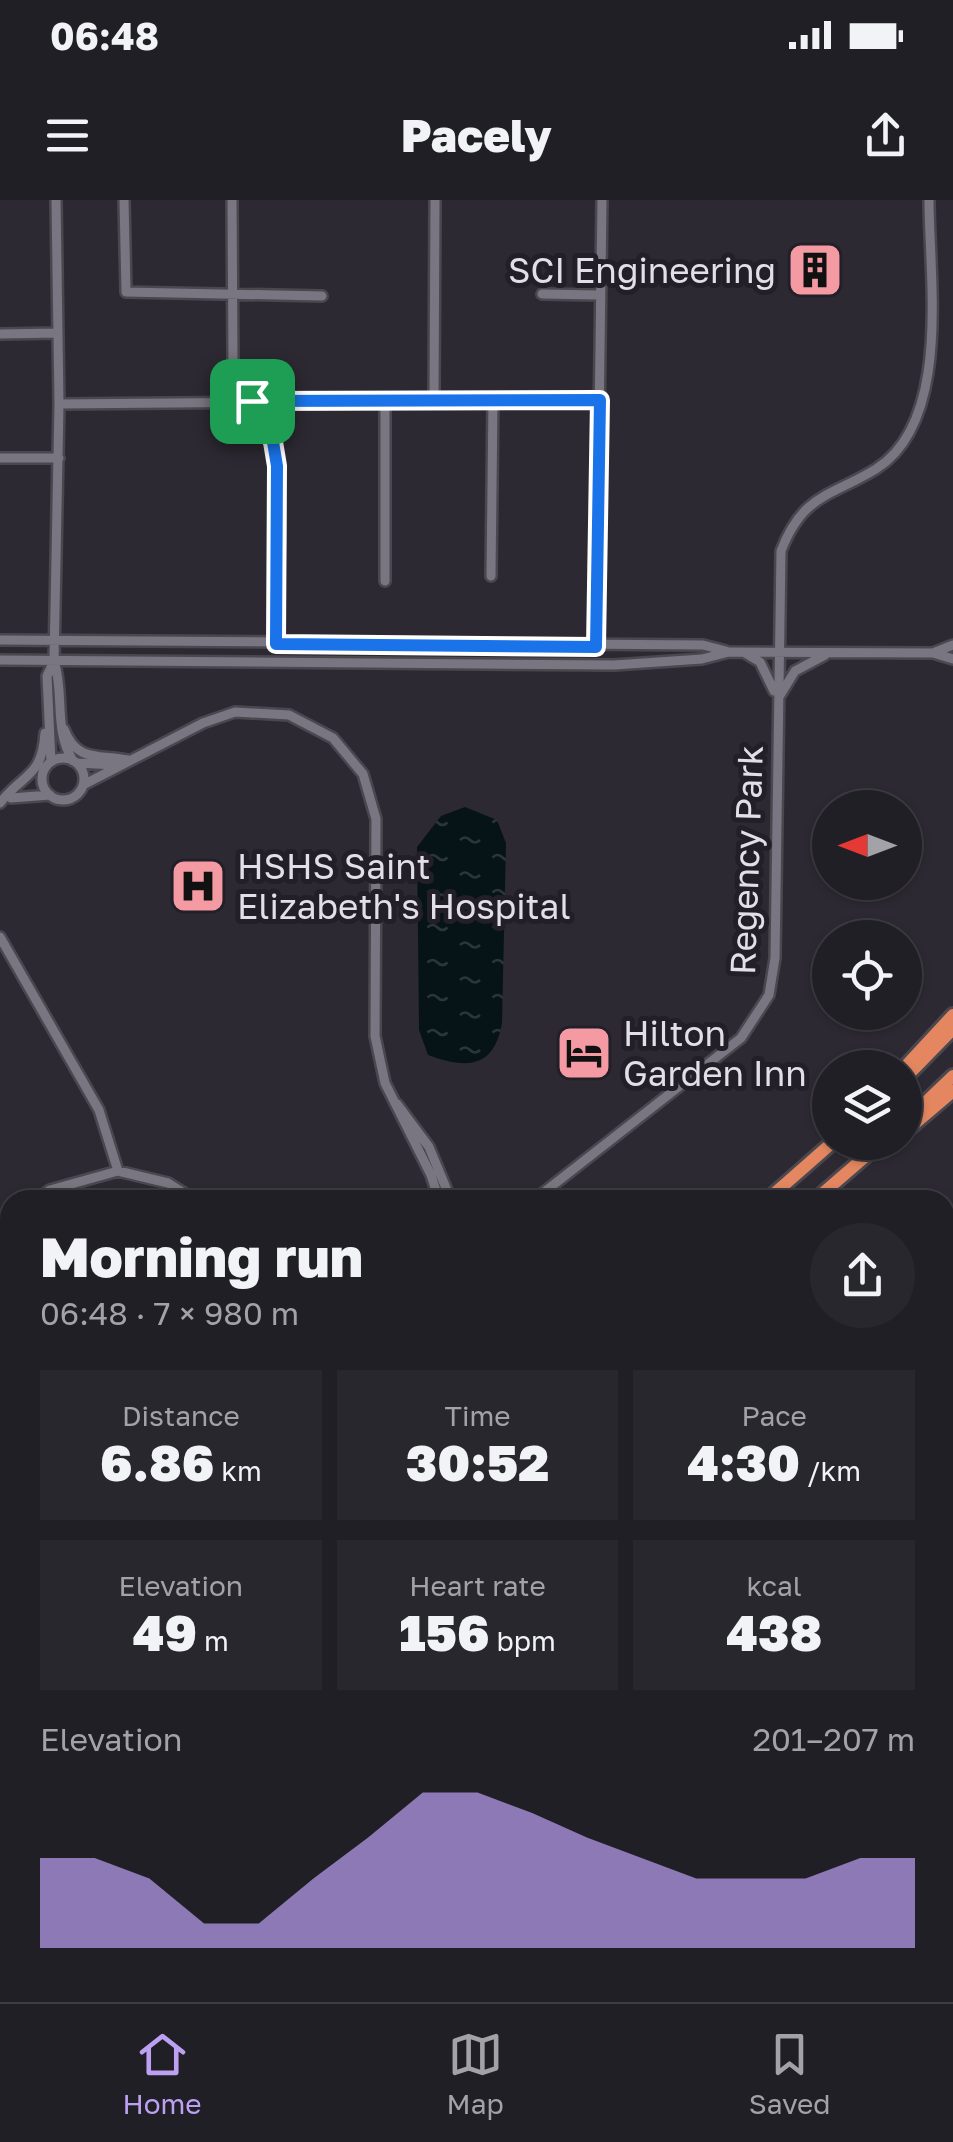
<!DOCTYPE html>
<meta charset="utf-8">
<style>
body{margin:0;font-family:"Golos Text",sans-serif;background:#29272e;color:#f1f3f6;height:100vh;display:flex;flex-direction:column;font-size:38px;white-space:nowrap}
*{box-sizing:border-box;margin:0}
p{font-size:32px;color:#a2a2a7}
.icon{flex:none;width:55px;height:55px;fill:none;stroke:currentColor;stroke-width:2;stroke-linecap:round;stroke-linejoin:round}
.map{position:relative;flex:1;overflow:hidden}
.panel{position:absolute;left:0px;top:990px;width:955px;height:812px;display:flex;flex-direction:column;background:#211f26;border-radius:30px 30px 0 0;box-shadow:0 2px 8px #0004,0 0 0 2px #3e3d43}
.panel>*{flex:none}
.needle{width:65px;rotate:270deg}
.buttons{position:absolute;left:812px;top:590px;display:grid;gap:20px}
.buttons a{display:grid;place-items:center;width:110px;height:110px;border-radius:50%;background:#211f26;box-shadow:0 2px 8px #0004,0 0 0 2px #3e3d43;font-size:50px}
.pin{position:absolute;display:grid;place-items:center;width:85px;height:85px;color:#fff;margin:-42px;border-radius:20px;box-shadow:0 5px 15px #0006}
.round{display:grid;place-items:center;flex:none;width:105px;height:105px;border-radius:52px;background:#29272e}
.head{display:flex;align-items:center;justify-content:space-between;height:170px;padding:0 40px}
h1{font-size:55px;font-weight:800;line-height:75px}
.stats{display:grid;grid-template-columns:repeat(3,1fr);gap:15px;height:170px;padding:10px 40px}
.stats div{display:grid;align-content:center;border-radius:0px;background:#29272e;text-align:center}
.stats b{font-size:50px;font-weight:800}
.stats small{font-size:28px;font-weight:400}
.stats p{font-size:28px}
.chart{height:280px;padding:20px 40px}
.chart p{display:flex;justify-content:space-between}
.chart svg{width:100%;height:180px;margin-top:10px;fill:#bca0f2;opacity:.7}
.status{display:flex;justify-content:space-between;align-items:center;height:70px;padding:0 50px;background:#211f26;direction:ltr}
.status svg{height:28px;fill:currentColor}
header{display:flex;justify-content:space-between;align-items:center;height:130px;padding:0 40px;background:#211f26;font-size:45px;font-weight:800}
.menu{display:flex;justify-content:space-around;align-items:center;height:140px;border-top:2px solid #3e3d43;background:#211f26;font-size:28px;color:#a2a2a7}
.menu a{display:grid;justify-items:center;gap:5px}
.menu .active{color:#bca0f2}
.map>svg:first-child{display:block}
.water{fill:url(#water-ripples)}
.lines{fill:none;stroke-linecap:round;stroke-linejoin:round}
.minor-casing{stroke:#4a474f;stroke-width:14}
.highway-casing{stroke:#4a474f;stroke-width:18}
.minor{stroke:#7a7681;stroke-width:9}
.highway{stroke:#e48760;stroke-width:12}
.route-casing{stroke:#fff;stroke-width:20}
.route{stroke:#1a73e8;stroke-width:12}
.labels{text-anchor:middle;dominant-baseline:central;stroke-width:10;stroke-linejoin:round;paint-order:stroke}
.poi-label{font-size:35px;fill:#e2e0e6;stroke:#221f28;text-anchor:start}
.street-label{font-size:35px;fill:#e2e0e6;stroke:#221f28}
</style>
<div class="status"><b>06:48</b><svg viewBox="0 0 49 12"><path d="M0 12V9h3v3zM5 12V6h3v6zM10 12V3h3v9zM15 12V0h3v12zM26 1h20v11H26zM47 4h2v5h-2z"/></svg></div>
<header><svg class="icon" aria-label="menu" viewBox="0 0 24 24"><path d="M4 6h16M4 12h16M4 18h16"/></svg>Pacely<svg class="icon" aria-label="share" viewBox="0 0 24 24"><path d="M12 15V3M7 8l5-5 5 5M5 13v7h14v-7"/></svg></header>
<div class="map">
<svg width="953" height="1802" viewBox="0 0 953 1802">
<defs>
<pattern id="water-ripples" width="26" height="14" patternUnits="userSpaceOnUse" patternTransform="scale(2.5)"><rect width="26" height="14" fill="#061417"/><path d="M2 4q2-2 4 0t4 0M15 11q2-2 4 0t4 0" fill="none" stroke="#2a3639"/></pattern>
</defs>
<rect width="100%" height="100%" fill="#2c2932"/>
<!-- water -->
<path class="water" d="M465 607 497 620 506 643 502 823C494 869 466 869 428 855L419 830 417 647 441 616Z"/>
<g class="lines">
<!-- minor casing -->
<g class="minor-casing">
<path id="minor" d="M56 0 59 204 54 461C65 495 53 528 73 561
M124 0 126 92 322 96
M232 0 233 161C242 191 266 213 273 244 286 293 277 390 276 444
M542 94 598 95
M0 134 58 133
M434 200 435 0
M59 204 600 199
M0 258H59
M491 376 493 199
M385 381V201
M0 440 703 445 726 451
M596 447 602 0
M745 453 760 462 774 491
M933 453 953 445
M0 460 614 465 702 459 729 452 933 453 953 459
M779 497 795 471 825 455
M64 529C77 563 99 554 128 560
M42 579a21 21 0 1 1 42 0a21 21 0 1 1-42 0Z
M51 562 47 476 54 461
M77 563 115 565
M83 585 203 523 235 512 289 515 333 538 363 574 376 619 375 836 385 883 431 975 439 1000
M11 598 50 595
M0 603C23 573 42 578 45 533
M0 737 99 910 118 971 168 983 195 1000
M397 904 429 947 451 1000
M36 1000 50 990 118 971
M534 1000 741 838 769 795 775 758 781 351C803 294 830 297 876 269 952 221 929 78 929 0
M0 1039 10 1038
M945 1165 953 1161
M0 1293H10
M0 1413 10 1406
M0 1603H10"/>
</g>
<!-- highway casing -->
<g class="highway-casing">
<path id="highway" d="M904 868 953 815
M905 878 953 829
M905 922 953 876
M905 932 953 891
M767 1000 833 942
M815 1000 882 942
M0 1466 10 1460
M0 1496 10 1490"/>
</g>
<!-- minor -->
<use href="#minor" class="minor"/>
<!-- highway -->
<use href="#highway" class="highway"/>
</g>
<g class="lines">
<!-- route casing -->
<g class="route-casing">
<path id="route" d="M600 200 596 447 276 444 277 266 273 242 252 201Z"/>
</g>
<!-- route -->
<use href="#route" class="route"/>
</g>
<!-- icons -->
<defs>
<g id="building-square" transform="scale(2.875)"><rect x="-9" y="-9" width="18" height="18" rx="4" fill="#f49aa3" stroke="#221f28"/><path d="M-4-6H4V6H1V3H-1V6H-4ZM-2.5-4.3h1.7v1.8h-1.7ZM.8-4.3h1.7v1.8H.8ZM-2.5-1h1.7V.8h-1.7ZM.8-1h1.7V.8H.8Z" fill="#111"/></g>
<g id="hospital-square" transform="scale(2.875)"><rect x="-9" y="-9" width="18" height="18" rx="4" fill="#f49aa3" stroke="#221f28"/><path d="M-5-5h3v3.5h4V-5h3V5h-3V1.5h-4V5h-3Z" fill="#111"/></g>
<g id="hotel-square" transform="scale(2.875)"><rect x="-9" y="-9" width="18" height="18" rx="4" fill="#f49aa3" stroke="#221f28"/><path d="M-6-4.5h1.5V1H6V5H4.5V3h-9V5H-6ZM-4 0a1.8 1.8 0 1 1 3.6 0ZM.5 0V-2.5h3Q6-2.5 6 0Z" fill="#111"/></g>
</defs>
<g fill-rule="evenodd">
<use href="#building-square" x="815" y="70"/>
<use href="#hospital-square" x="198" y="686"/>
<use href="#hotel-square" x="584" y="853"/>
</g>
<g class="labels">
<!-- poi labels -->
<g class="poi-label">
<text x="776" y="70" text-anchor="end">SCI Engineering</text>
<text x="237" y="666">HSHS Saint<tspan x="237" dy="40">Elizabeth's Hospital</tspan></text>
<text x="623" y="833">Hilton<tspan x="623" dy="40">Garden Inn</tspan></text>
</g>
<!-- street labels -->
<g class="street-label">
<text transform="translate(746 660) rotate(-88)">Regency Park</text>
</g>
</g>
</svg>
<div class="buttons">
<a><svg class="needle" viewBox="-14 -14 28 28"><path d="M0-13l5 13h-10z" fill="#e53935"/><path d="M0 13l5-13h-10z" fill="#a2a2a7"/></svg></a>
<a><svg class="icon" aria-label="locate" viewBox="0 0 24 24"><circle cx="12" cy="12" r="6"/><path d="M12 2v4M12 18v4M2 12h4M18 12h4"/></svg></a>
<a><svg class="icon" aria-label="layers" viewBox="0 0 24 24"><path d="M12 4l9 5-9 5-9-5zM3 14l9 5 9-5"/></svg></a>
</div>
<div class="pin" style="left:252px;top:201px;background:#1e9e55"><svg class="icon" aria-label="arrive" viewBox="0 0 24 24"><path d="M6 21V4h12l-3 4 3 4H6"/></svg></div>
<section class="panel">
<div class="head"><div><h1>Morning run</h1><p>06:48 · 7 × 980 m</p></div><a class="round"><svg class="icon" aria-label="share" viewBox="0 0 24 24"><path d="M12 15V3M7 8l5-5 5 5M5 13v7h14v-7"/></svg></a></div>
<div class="stats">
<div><p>Distance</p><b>6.86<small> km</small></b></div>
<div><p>Time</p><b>30:52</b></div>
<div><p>Pace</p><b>4:30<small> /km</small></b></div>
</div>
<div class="stats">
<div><p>Elevation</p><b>49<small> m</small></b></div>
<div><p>Heart rate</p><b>156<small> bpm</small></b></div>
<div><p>kcal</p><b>438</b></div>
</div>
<div class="chart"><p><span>Elevation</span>201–207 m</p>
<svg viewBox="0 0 160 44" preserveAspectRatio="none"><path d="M0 44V22L10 22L20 27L30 38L40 38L50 27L60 17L70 6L80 6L90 11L100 17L110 22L120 27L130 27L140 27L150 22L160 22V44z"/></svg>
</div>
</section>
</div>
<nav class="menu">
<a class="active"><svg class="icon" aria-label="home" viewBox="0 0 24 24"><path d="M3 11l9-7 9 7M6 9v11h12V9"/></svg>Home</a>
<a><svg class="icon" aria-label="map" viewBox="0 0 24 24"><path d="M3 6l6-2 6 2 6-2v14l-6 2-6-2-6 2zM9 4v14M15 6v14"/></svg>Map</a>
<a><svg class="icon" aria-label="saved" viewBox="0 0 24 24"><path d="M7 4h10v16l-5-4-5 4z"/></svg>Saved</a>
</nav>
